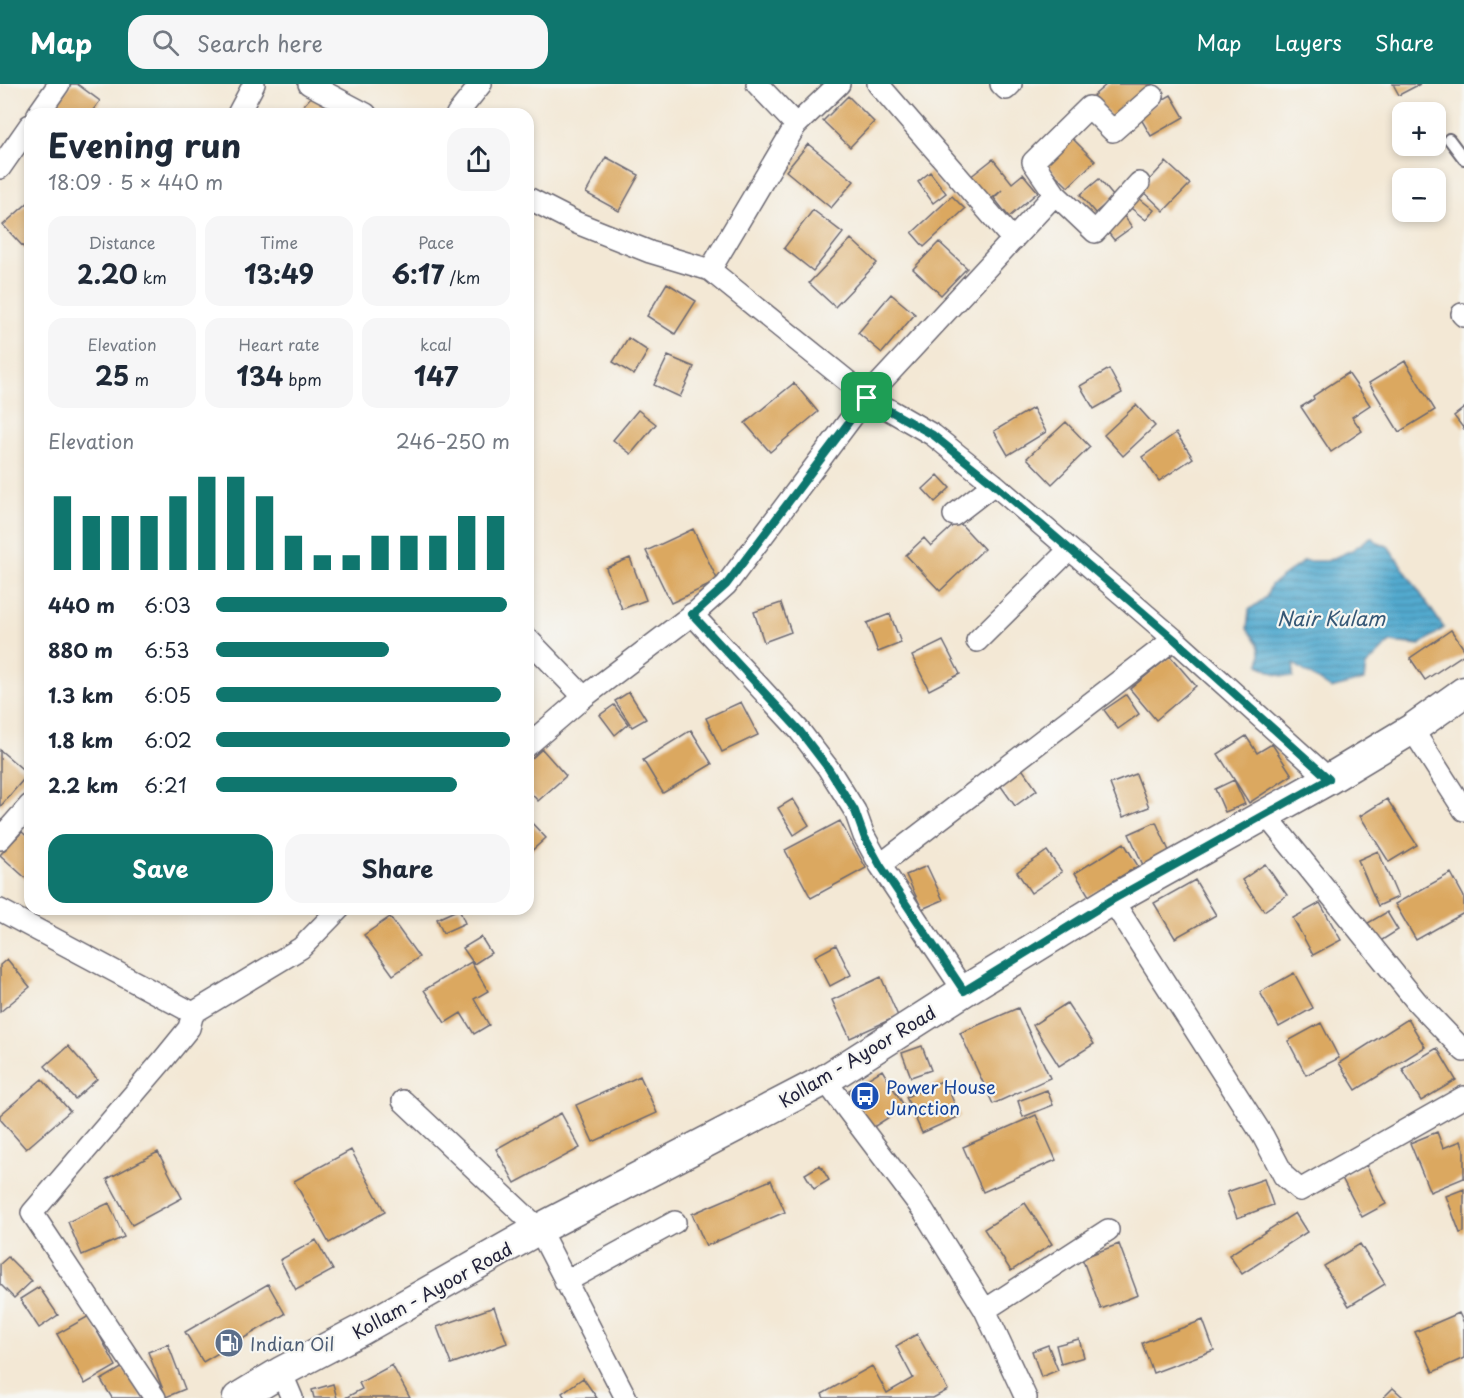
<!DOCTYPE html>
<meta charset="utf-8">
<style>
body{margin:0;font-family:"Playpen Sans",sans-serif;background:#f6f6f7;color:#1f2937;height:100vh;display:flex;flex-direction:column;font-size:22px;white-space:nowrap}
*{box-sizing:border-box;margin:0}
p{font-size:20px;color:#747a83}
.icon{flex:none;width:33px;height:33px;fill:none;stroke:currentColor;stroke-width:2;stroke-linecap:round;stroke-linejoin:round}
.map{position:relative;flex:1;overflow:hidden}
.side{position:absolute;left:24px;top:24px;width:510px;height:807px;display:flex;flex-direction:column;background:#fff;border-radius:18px;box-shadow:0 3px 9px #0003}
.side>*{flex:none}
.buttons{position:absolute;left:1392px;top:18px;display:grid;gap:12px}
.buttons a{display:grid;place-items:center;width:54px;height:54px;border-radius:12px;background:#fff;box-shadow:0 3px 9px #0003;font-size:30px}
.pin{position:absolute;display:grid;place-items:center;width:51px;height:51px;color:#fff;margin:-26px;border-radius:12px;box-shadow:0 3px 9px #0006}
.round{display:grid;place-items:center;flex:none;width:63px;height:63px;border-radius:18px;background:#f6f6f7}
.head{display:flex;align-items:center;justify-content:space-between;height:102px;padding:0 24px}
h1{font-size:33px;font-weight:700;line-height:45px}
.metrics{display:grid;grid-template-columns:repeat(3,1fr);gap:9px;height:102px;padding:6px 24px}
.metrics div{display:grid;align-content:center;border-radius:15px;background:#f6f6f7;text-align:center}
.metrics b{font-size:26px;font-weight:700}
.metrics small{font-size:16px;font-weight:400}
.metrics p{font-size:16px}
.chart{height:168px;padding:12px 24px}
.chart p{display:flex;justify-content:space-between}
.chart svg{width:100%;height:108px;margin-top:6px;stroke:#0f766e;stroke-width:6}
.action{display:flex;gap:12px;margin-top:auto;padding:12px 24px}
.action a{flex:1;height:69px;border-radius:18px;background:#0f766e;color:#fff;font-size:24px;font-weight:700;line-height:69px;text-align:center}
.action a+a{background:#f6f6f7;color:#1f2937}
ul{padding:0 24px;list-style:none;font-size:20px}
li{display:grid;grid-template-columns:96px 72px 1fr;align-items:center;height:45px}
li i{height:15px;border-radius:8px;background:#0f766e}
header{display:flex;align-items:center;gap:36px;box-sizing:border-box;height:84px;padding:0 30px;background:#0f766e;color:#fff}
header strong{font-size:28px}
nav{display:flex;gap:33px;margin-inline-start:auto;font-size:21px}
.search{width:420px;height:54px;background:#f6f6f7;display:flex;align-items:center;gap:15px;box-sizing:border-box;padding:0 21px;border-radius:18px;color:#747a83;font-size:22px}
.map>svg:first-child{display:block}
.water{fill:url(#water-rules);stroke:#3a6685;stroke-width:1.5}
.building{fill:#dba860}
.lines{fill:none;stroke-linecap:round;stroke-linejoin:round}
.service-casing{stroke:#6b6771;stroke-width:14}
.minor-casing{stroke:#6b6771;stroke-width:24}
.secondary-casing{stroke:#6b6771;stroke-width:33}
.service{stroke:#fff;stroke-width:10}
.minor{stroke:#fff;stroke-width:21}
.secondary{stroke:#fff;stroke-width:30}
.route-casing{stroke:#fff;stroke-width:12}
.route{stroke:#0f766e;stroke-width:8}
.labels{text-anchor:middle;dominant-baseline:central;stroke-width:4.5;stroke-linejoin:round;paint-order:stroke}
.street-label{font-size:18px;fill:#22223b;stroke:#f6f6f2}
.transit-label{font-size:18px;fill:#164399;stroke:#f6f6f2;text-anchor:start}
.service-label{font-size:18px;fill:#4e5e75;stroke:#f6f6f2;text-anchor:start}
.water-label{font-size:20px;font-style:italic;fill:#365876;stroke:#f6f6f2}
</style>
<header>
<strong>Map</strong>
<div class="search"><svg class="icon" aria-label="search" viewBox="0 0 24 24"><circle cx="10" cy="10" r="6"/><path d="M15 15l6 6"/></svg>Search here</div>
<nav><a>Map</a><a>Layers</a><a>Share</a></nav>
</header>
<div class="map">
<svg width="1464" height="1314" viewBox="0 0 1464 1314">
<defs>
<pattern id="water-rules" width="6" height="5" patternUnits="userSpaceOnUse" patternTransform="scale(1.5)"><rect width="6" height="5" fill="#53aacf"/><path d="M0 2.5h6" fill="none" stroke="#448aa9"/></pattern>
</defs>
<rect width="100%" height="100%" fill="#f6f6f2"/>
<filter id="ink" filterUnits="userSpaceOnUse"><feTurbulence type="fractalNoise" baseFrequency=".0167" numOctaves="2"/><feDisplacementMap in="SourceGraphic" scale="12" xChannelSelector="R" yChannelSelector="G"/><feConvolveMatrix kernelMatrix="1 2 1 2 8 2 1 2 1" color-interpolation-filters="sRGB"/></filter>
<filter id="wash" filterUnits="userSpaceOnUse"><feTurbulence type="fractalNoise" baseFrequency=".008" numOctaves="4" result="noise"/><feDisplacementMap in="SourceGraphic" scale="24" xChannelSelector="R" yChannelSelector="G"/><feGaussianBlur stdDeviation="1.35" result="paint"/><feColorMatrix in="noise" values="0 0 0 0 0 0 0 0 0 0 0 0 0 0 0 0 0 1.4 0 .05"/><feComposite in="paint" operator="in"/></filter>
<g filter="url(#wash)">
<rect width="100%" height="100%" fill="#f3e8d5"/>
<!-- water -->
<path class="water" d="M1371 453 1380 460 1388 462 1444 544 1420 561 1390 558 1366 582 1364 596 1331 605 1294 580 1293 593 1277 591 1259 581C1263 565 1257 557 1247 545L1249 526 1266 513 1271 501 1304 477H1327L1352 466Z"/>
<g id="blocks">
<!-- building -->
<path class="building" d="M71 0H77L100 17 90 30H49Z
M1107 0H1153L1113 35 1093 12Z
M1393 0H1420L1399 11Z
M317 6 339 26 335 30H296Z
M1171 11 1184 33 1151 52 1138 30Z
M848 12 874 38 850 63 823 37Z
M1068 50 1095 77 1068 103 1041 76Z
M808 60 854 97 831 124 786 87Z
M606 73 639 91 619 127 586 109Z
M993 75 1012 99 1023 90 1038 108 1009 133 994 114 1002 106 984 121 965 97Z
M1166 78 1190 100 1164 127 1141 105Z
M930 88 946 109 933 119 918 98Z
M1099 95 1114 113 1095 129 1080 111Z
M1135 111 1154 126 1146 136 1127 121Z
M952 112 965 125 924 163 912 149Z
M30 117V166L28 168 3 141Z
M813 126 843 149 813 187 784 164Z
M1121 128 1132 143 1114 156 1103 142Z
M851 155 877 179 835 223 809 199Z
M939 158 967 184 941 211 913 185Z
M667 199 696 217 675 250 647 232Z
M891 210 915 230 882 269 858 249Z
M628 254 648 267 634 291 613 278Z
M668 272 694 283 680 313 654 301Z
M1405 277 1435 326 1399 348 1369 299Z
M1109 285 1122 309 1094 325 1080 302Z
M1348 289 1370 321 1352 333 1362 347 1331 368 1301 323 1314 315 1313 312Z
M794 299 818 328 770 368 745 339Z
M1136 321 1155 342 1123 372 1104 351Z
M1033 324 1046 348 1008 371 994 347Z
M1464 324V345L1454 332Z
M638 326 656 340 631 370 613 356Z
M1066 338 1090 363 1052 400 1027 374Z
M1176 349 1193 374 1159 397 1142 373Z
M938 391 950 404 935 418 923 405Z
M958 437 984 465 940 507 906 471 924 454 931 462Z
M693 445 718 497 671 519 646 467Z
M630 474 646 516 622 525 606 484Z
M781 519 791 548 764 558 754 528Z
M890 530 901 559 878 568 867 539Z
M1451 546 1464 565V570L1425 596 1410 574Z
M943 557 960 590 929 606 912 572Z
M1170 572 1196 602 1156 636 1130 605Z
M629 608 646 635 632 643 615 617Z
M1126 611 1139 630 1118 645 1104 626Z
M741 618 758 651 722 668 706 634Z
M614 621 628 640 615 651 600 631Z
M691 646 712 680 663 709 643 676Z
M1246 652 1257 669 1272 660 1292 691 1249 719 1218 670Z
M542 665 566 692 538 717 528 706V678Z
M0 666 28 690 0 723Z
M1018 679 1037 706 1015 722 995 694Z
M1136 690 1149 723 1123 733 1110 700Z
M1234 696 1245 720 1225 728 1215 705Z
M793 715 809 741 794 751 778 724Z
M1387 715 1417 761 1389 778 1360 732Z
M528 735 546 754 528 770Z
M840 737 866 784 811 814 785 766Z
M1156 738 1170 769 1143 781 1129 750Z
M22 748 30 755V798L0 771Z
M1124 759 1138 782 1089 812 1075 789Z
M1047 767 1062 788 1031 809 1017 788Z
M1378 767 1398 813 1378 822 1358 776Z
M1265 780 1287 811 1264 827 1242 796Z
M927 782 943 816 922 825 906 791Z
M1451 789 1464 813V829L1416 856 1395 820Z
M1195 796 1216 831 1175 854 1154 819Z
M1320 819 1341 856 1313 871 1293 834Z
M459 825 465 839 443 849 437 835Z
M1387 828 1398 846 1379 858 1368 839Z
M390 833 419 873 393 891 364 851Z
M481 853 491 869 474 880 463 864Z
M836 861 851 891 830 902 815 872Z
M7 875 30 903 0 928V881Z
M471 878 488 907 474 915 489 941 474 950 461 929 445 939 424 906Z
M1294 889 1313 924 1279 943 1260 908Z
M881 893 898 932 850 954 832 916Z
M1067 919 1094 960 1059 982 1033 941Z
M1018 924 1050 994 993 1020 960 949Z
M1408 935 1425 963 1356 1006 1339 979Z
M1321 939 1339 974 1306 991 1288 957Z
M68 962 97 995 75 1015 45 982Z
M922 962 931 986 911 993 902 969Z
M1437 964 1456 996 1421 1017 1402 985Z
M882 986 905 1023 872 1044 849 1006Z
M640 992 657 1029 593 1058 576 1021Z
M42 995 70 1027 26 1065 0 1035V1031Z
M944 996 960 1032 922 1049 906 1013Z
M1047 1006 1053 1021 1023 1033 1018 1017Z
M561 1029 580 1064 515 1099 496 1065Z
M1036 1031 1056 1076 983 1108 963 1063Z
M1437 1048 1443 1064 1461 1057 1464 1065V1094L1430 1108 1410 1059Z
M351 1066 385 1128 329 1159 294 1097Z
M158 1068 182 1114 132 1141 107 1095Z
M820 1081 829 1096 814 1105 805 1090Z
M1366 1081 1386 1120 1362 1133 1342 1094Z
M1264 1095 1273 1121 1237 1134 1227 1108Z
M771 1096 785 1128 706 1162 692 1130Z
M1464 1105V1148L1460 1149 1446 1112Z
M109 1119 124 1153 82 1171 68 1138Z
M1025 1119 1052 1160 1011 1187 984 1145Z
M1295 1129 1307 1148 1242 1190 1229 1171Z
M316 1156 333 1186 296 1206 280 1176Z
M1119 1160 1138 1211 1101 1225 1082 1174Z
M1360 1160 1385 1200 1349 1222 1324 1182Z
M8 1173 32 1197 14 1214 0 1200V1180Z
M268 1200 285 1230 203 1278 185 1248Z
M39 1203 58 1231 39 1244 20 1215Z
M494 1223 507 1259 451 1280 437 1243Z
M1459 1229 1464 1239V1274L1433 1288 1415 1248Z
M89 1232 116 1282 85 1300 57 1250Z
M1203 1236 1214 1266 1153 1289 1142 1259Z
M917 1250 948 1306 933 1314H824L822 1310 872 1282 887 1309 913 1294 896 1262Z
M1079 1255 1084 1273 1061 1280 1056 1261Z
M168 1260 185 1305 166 1313 148 1268Z
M1048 1261 1058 1286 1041 1293 1032 1267Z
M392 1281 410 1314H345L362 1305 359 1299Z
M123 1283 143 1314H112L101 1296Z
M583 1294 597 1314H565L562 1309Z
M333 1300 337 1314H314L312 1306Z
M1393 1304 1404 1314H1383Z"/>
</g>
</g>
<g filter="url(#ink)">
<use href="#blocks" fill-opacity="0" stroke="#6b6771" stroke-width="1.5"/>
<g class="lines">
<!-- service casing -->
<g class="service-casing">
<path id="service" d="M1449 55 1464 75"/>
</g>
<!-- minor casing -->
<g class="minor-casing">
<path id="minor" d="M309 0 366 30
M757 0 796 41
M878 0 1013 156
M1001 0 1006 5 1011 0
M38 30 59 0
M238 30 254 0
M457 30 481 0
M0 84 30 41
M1139 99 1095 148 1055 110 1033 78 1089 23 1113 47 1153 12
M528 114 577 139 650 168 710 186 867 313 933 351 994 400 1174 555 1329 695
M710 186 796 41 839 0
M1462 230 1464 232
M954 431 994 400
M692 530 799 646 828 684 855 727 864 752 880 781 964 907
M528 555 584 613
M977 557 1069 466
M1412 645 1464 726
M528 661 584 613 697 527 726 501 867 313 1055 110
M1266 731 1417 918 1464 967
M0 755 30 721
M880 781 1174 555
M1112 816 1263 1052 1284 1092 1300 1106 1464 1013
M0 826 193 929 189 944 163 976 32 1129 155 1314
M193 929 301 864 339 825
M825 996 923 1126 985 1226 1026 1314
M403 1017 539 1145 626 1314
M565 1198 675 1138
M985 1226 1108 1146
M281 1288 292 1314"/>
</g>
<!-- secondary casing -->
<g class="secondary-casing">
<path id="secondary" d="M238 1314 281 1288 361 1246 539 1145 825 996 964 907 1112 816 1329 695 1412 645 1464 608"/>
</g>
<!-- service -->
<use href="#service" class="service"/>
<!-- minor -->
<use href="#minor" class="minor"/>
<!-- secondary -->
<use href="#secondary" class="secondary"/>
</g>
</g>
<g class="lines" filter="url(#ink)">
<!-- route casing -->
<g class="route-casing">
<path id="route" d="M867 314 933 351 994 400 1174 555 1329 695 1112 816 964 907 880 781 864 752 855 727 828 684 799 646 692 530 697 527 726 501Z"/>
</g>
<!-- route -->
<use href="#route" class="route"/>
</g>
<!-- icons -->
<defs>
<g id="bus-disc" transform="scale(1.5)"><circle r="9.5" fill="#1a4fb4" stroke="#f6f6f2"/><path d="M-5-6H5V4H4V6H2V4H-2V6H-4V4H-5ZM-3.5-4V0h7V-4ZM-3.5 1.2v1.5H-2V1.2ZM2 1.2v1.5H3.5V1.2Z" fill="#fff"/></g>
<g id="fuel-disc" transform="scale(1.5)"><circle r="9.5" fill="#5c6f8a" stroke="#f6f6f2"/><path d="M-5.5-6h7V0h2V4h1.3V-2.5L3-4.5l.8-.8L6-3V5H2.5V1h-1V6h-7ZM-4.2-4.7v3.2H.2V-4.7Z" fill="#fff"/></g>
</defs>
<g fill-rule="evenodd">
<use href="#bus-disc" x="865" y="1012"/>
<use href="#fuel-disc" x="229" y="1259"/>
</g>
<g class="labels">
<!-- street labels -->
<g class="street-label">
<text transform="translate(857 972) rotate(-31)">Kollam - Ayoor Road</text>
<text transform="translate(432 1206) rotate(-29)">Kollam - Ayoor Road</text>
</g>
<!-- transit labels -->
<g class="transit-label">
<text x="886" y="1002">Power House<tspan x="886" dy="21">Junction</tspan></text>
</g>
<!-- service labels -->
<g class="service-label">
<text x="250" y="1259">Indian Oil</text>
</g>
<!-- water labels -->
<g class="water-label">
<text x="1331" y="534">Nair Kulam</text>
</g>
</g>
</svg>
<div class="buttons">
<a>+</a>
<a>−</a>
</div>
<div class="pin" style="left:867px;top:314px;background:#1e9e55"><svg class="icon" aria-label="arrive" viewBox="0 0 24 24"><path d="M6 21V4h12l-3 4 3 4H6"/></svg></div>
<section class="side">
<div class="head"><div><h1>Evening run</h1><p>18:09 · 5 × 440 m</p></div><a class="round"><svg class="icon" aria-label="share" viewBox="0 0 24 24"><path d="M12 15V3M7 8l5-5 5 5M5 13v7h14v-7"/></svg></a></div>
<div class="metrics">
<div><p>Distance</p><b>2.20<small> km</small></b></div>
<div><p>Time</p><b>13:49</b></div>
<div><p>Pace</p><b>6:17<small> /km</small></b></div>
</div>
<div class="metrics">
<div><p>Elevation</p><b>25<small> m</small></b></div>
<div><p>Heart rate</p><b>134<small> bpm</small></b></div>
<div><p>kcal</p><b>147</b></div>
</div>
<div class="chart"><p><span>Elevation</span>246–250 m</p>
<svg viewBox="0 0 160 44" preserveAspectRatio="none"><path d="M5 44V14M15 44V22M25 44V22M35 44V22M45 44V14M55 44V6M65 44V6M75 44V14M85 44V30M95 44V38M105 44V38M115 44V30M125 44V30M135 44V30M145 44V22M155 44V22"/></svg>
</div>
<ul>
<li><b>440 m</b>6:03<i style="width:99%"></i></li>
<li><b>880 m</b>6:53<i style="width:59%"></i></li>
<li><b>1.3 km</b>6:05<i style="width:97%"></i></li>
<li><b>1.8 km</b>6:02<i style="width:100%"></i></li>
<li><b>2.2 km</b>6:21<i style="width:82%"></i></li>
</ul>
<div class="action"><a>Save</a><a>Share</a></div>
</section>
</div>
